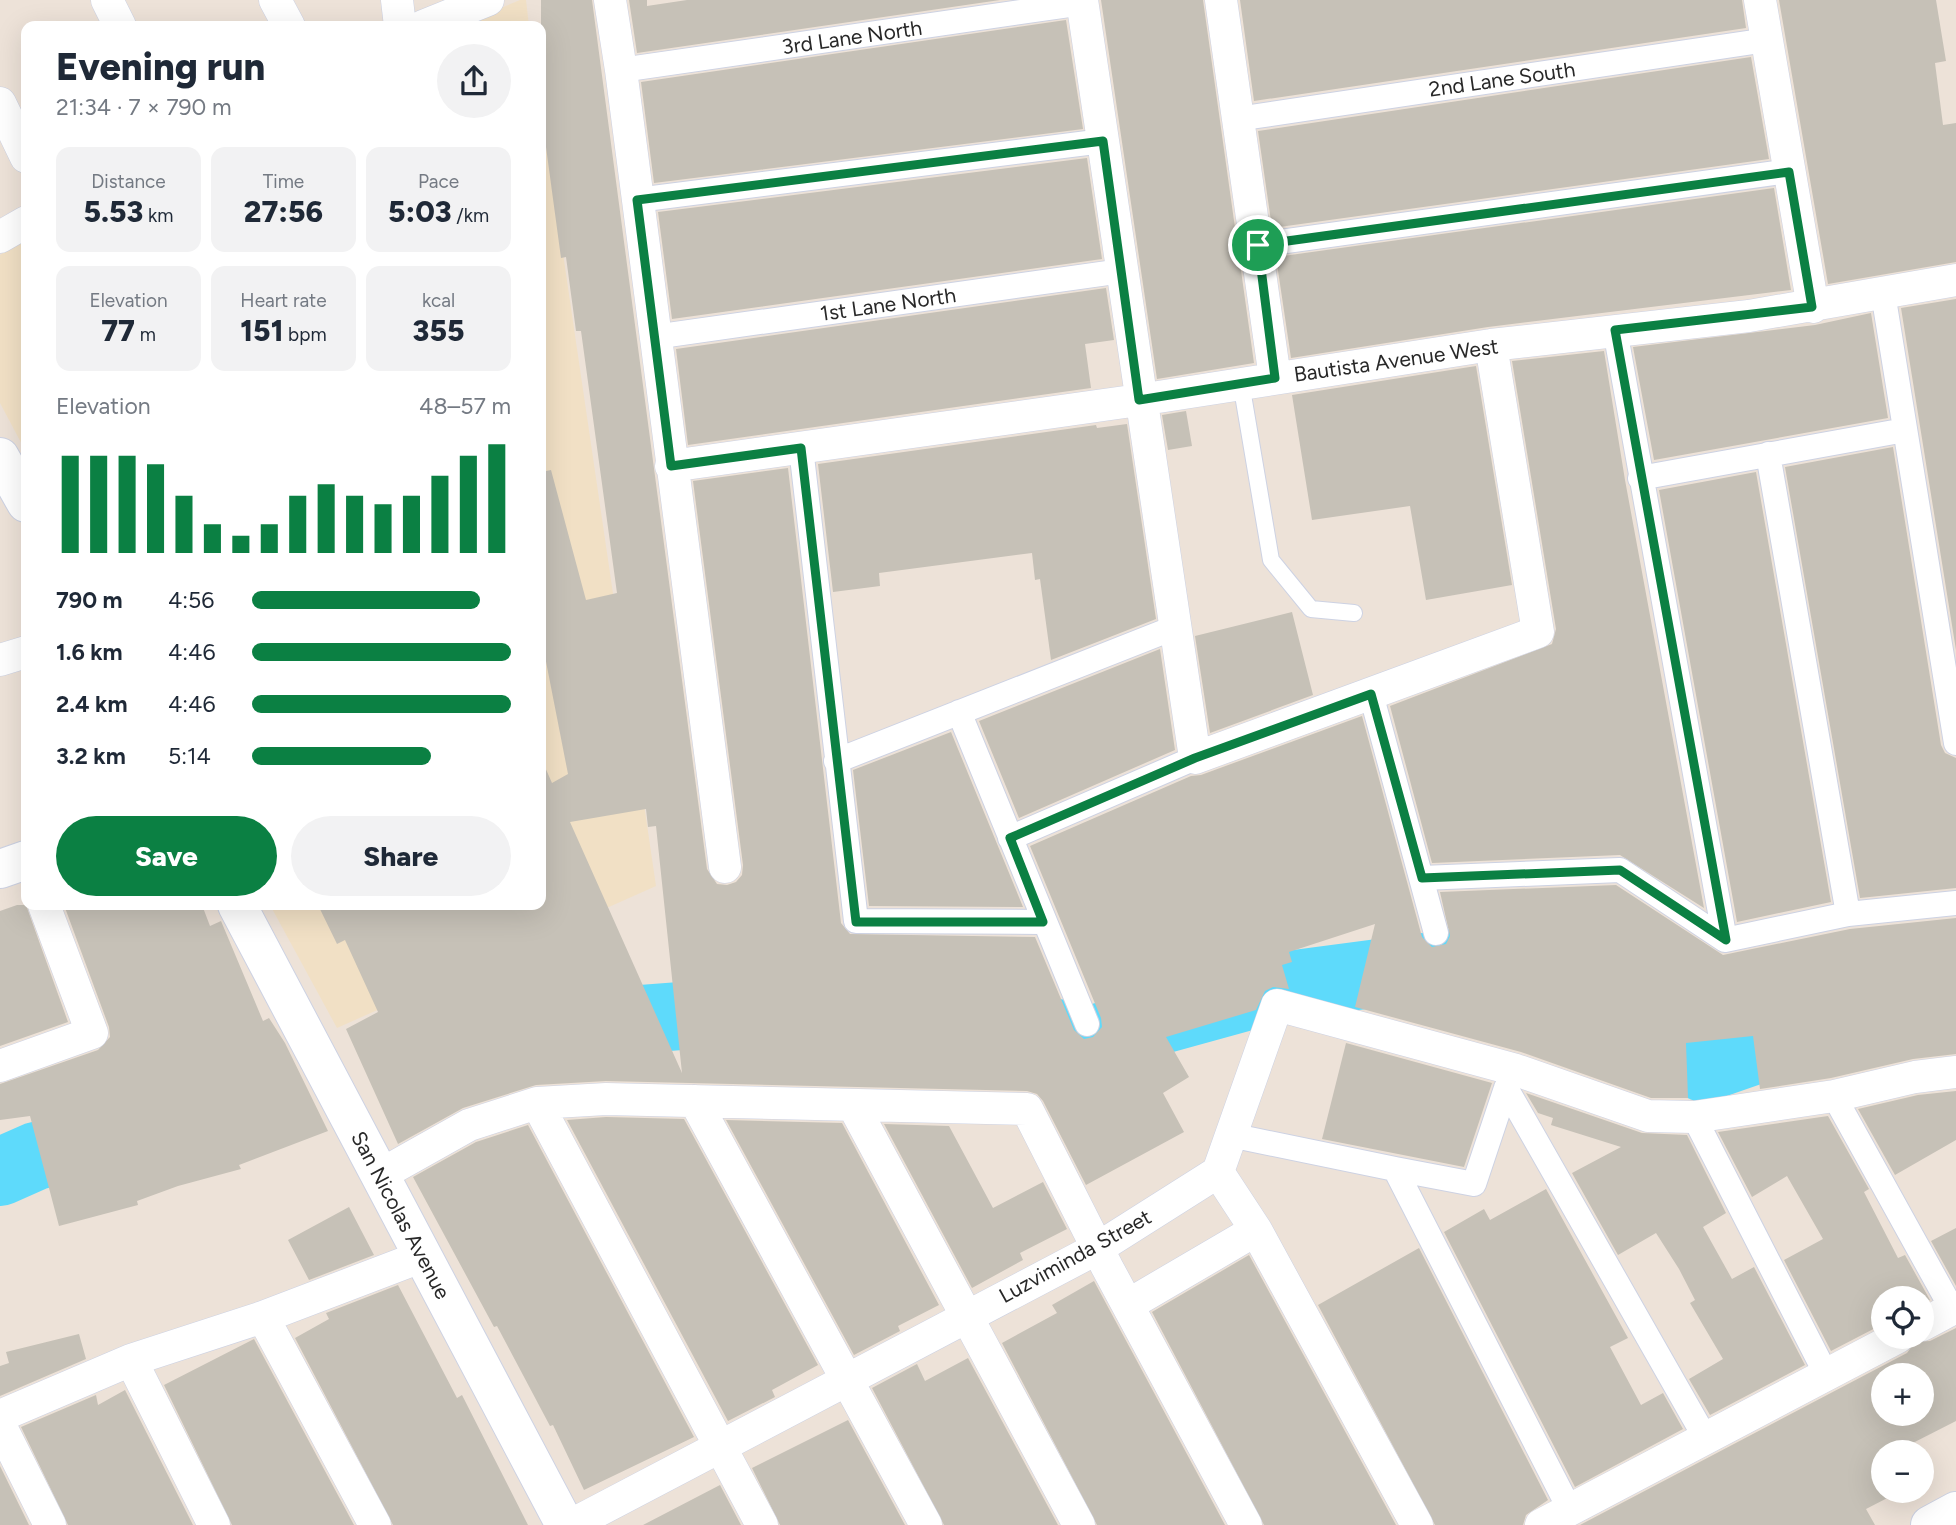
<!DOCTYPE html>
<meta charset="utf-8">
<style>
body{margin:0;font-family:Figtree,sans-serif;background:#f2f2f3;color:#1f2937;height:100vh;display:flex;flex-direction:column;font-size:26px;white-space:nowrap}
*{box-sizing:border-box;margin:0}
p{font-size:23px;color:#747a83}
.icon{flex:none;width:38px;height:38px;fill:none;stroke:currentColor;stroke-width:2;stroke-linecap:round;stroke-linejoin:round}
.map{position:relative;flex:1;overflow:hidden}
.details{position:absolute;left:21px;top:21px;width:525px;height:889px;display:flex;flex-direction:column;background:#fff;border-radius:14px;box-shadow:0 7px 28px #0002}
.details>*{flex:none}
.controls{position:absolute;left:1871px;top:1286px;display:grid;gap:14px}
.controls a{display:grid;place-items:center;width:63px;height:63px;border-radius:50%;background:#fff;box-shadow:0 7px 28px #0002;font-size:35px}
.pin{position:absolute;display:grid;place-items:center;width:60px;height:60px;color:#fff;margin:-30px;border:4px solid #fff;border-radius:50%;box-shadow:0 2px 7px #0007}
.round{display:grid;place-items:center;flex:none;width:74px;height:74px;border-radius:37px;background:#f2f2f3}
.summary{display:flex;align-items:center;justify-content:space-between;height:119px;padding:0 35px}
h1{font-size:38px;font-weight:800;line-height:52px}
.figures{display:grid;grid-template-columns:repeat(3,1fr);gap:10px;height:119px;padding:7px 35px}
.figures div{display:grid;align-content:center;border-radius:14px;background:#f2f2f3;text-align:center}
.figures b{font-size:30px;font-weight:800}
.figures small{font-size:19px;font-weight:400}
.figures p{font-size:19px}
.chart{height:196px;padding:14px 35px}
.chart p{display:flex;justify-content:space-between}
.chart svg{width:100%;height:126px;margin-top:7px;stroke:#0b8043;stroke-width:6}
.cta{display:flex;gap:14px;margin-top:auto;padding:14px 35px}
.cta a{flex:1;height:80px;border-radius:42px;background:#0b8043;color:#fff;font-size:28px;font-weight:800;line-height:80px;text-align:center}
.cta a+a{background:#f2f2f3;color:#1f2937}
ul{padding:0 35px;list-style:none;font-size:23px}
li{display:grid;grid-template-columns:112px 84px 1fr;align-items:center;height:52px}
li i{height:18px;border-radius:9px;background:#0b8043}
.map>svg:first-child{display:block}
.education{fill:#f1e0c5}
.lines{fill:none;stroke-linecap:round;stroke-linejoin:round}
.river{stroke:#5edafb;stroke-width:68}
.building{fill:#c6c1b7;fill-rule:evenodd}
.service-casing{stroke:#cdd2e3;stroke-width:18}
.pedestrian-casing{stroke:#cdd2e3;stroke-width:26}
.minor-casing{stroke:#cdd2e3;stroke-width:33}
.tertiary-casing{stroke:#cdd2e3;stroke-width:40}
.secondary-casing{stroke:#cdd2e3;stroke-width:40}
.service{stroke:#fff;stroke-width:16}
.pedestrian{stroke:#fff;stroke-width:24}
.minor{stroke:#fff;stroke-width:32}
.tertiary{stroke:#fff;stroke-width:38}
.secondary{stroke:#fff;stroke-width:38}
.route-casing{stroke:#fff;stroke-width:14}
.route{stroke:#0b8043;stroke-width:9}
.labels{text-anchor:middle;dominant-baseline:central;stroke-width:5;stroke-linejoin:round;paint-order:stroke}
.street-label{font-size:21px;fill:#282828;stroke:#fff}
</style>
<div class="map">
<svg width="1956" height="1525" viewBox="0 0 1956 1525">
<rect width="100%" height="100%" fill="#ede2d8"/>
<!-- education -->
<path class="education" d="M520 0H526L529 26H458Z
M541 104 656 886 337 1028 270 905H541Z
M26 240V452L0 403V255Z"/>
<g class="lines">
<!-- river -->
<path class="river" d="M1612 999 1704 1068 1914 995 1956 994
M992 1019 1089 1040 1288 985 1455 963
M563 1025 771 1009
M0 1172 36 1156 130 1133"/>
</g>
<!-- building -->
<path class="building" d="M541 0H592L707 869 717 884 727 885 736 882 742 875 743 865 693 481 788 468 841 923 850 934 1035 937 1074 1030 1084 1039 1093 1037 1102 1027 1101 1018 1030 846 1191 776 1201 775 1362 716 1422 937 1432 947 1446 944 1450 936 1440 892 1616 885 1723 955 1850 929 1956 918V1054L1913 1059 1831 1078 1760 1089 1753 1036 1686 1043 1688 1098H1651L1521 1052 1355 1007 1375 924 1289 952 1292 962 1282 965 1289 989 1273 987 1265 991 1256 1010 1166 1037 1189 1077 1163 1093 1184 1132 1086 1185 1043 1101 1037 1094 1027 1091 606 1081 536 1085 463 1108 398 1144 346 1029 378 1012 345 940 337 944 318 905H541V758L552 783 568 774 541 636V472L551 470 586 600 617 593 581 331H576L566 257 561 258 546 147 541 148ZM646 809 648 827 656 826 682 1073 570 822Z
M629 0H647V6L687 0H1000L637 53Z
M1101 0H1203L1254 363 1157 379Z
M1240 0H1742L1746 28 1254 101Z
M1779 0H1936L1946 61 1935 63 1943 125 1956 123V262L1828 284Z
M1066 20 1083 129 654 183 641 82Z
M1751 57 1769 159 1272 228 1258 131Z
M1087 158 1102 259 672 319 658 212Z
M1774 188 1791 290 1488 327 1291 358 1276 257Z
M1106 288 1114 340 1085 344 1091 388 688 445 676 349Z
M1956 299V650L1901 308Z
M1871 313 1888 418 1654 460 1633 347 1815 325Z
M1604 351 1625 480 1704 908 1620 855 1432 863 1390 706 1552 644 1556 629 1512 361Z
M1476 366 1512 585 1426 600 1410 506 1312 520 1292 395Z
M1186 411 1192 446 1168 450 1162 415Z
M1127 424 1156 619 1051 660 1040 579 1035 580 1032 553 879 573 880 586 833 592 818 464 1096 425 1097 428Z
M1893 447 1941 745 1945 753 1956 758V888L1860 898 1785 467Z
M1756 472 1831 902 1737 922 1659 490Z
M1292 612 1313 695 1210 733 1195 636Z
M1160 649 1175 750 1019 818 979 721Z
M951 732 1023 907 869 906 853 770Z
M17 905H26L68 1022 0 1046V911Z
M64 905H202L210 926 221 921 263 1021 269 1018 285 1043 328 1131 239 1165 241 1169 178 1186 137 1201 138 1205 59 1226 30 1116 0 1120V1084L98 1050 110 1037 109 1027Z
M1346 1043 1492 1083 1464 1167 1322 1139Z
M1956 1091V1140L1895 1175 1858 1109 1918 1095Z
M1526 1093 1642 1133 1687 1135 1726 1213 1703 1227 1732 1279 1754 1267 1805 1365 1710 1415 1689 1379 1723 1359 1690 1303 1695 1300 1679 1269 1656 1233 1618 1255 1572 1173 1621 1147 1551 1125 1553 1118 1538 1113Z
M1828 1116 1869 1189 1864 1192 1898 1258 1905 1255 1930 1300 1922 1304V1298H1883V1324L1831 1351 1784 1260 1823 1239 1787 1176 1752 1197 1718 1132Z
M606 1117 684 1119 818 1365 772 1390 775 1397 728 1421 567 1120Z
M726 1120 842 1123 939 1305 898 1326 900 1331 854 1355Z
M884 1124 949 1126 993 1208 1043 1182 1067 1229 1020 1253 1023 1260 972 1288Z
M528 1125 694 1437 584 1490 553 1425 550 1426 497 1326 494 1327 413 1177 476 1142Z
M1546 1189 1628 1338 1610 1347 1641 1405 1663 1393 1683 1429 1575 1487 1444 1232 1484 1209 1490 1220Z
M349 1207 374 1255 309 1280 288 1240Z
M1956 1228V1286L1931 1241Z
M1419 1248 1548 1500 1526 1515 1523 1525H1435L1318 1305Z
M1249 1255 1396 1525H1264L1152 1312Z
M1094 1281 1225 1525H1097L1002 1343 1057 1313 1052 1305Z
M398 1285 457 1398 462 1395 528 1525H393L295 1338 329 1319 326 1313Z
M1956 1328V1421L1901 1449 1903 1452H1883V1491H1901L1866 1509 1875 1525H1580L1907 1353 1915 1342 1930 1341ZM1883 1376H1922V1414H1883Z
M79 1334 86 1359 0 1396V1366L9 1363 6 1352Z
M254 1339 354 1525H232L164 1385Z
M968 1358 1058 1525H944L872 1388 917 1364 925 1381Z
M125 1390 193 1525H68L21 1427 96 1395 98 1405Z
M848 1420 905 1525H780L752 1468Z
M0 1466 29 1525H0Z
M720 1485 741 1525H643Z"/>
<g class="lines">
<!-- service casing -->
<g class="service-casing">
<path id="service" d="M1241 383 1271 560 1311 609 1354 613"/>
</g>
<!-- pedestrian casing -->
<g class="pedestrian-casing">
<path id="pedestrian" d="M621 70 1083 3
M1237 119 1767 40
M637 200 1103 141
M1258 245 1789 171
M1883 293 1956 743
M1615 330 1725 940
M654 337 1122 271
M801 448 856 921 1043 922
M1768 454 1848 914
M1640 478 1905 430
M1371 694 1436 933
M959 712 1087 1024
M836 761 1176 627
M1010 838 1195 758
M1422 878 1620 870 1725 940 1848 914 1956 903
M1516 1070 1506 1088 1706 1439
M1834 1096 1952 1309
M1694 1117 1826 1374
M1230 1135 1395 1169 1570 1510
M1395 1169 1474 1184 1506 1088"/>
</g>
<!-- minor casing -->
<g class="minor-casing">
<path id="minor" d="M107 0 120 26
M275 0 289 26
M397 0 400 26
M610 0 621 70 725 867
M1082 0 1195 758 1538 632 1491 345
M1221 0 1275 378
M1760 0 1813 307
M423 26 488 0
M0 103 26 157
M0 237 26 222
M671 466 1139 400 1491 345 1749 316 1956 280
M0 660 26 652
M0 1066 92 1033 44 905
M695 1101 926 1525
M537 1103 762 1525
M853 1105 1079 1525
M1218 1172 1277 1005 1516 1070 1648 1116 1694 1117 1834 1096 1915 1077 1956 1072
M380 1175 469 1125 537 1103 606 1099 1027 1109 1107 1267 1246 1525
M1128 1305 1256 1230
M263 1317 375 1525
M1922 1325 1956 1307
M131 1360 214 1525
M0 1416 131 1360 263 1317 423 1256
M0 1425 50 1525
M571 1525 1098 1248 1218 1172 1256 1230 1417 1525
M1541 1525 1898 1337"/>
</g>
<!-- tertiary casing -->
<g class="tertiary-casing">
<path id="tertiary" d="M0 457 26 503
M0 869 26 860
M237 905 565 1525"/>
</g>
<!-- secondary casing -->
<g class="secondary-casing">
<path id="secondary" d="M1930 1525 1956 1511"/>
</g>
<!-- service -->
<use href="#service" class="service"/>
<!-- pedestrian -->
<use href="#pedestrian" class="pedestrian"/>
<!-- minor -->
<use href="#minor" class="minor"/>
<!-- tertiary -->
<use href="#tertiary" class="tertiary"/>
<!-- secondary -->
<use href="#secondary" class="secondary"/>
</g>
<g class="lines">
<!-- route casing -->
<g class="route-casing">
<path id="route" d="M1103 141 1139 400 1275 378 1258 245 1789 172 1812 307 1615 330 1726 940 1620 870 1422 878 1371 694 1195 758 1010 838 1043 922H856L801 448 671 466 637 200Z"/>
</g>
<!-- route -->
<use href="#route" class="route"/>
</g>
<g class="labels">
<!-- street labels -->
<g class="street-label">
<text transform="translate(852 37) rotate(-8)">3rd Lane North</text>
<text transform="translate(1502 79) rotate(-8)">2nd Lane South</text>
<text transform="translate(888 304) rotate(-8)">1st Lane North</text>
<text transform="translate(1396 360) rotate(-8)">Bautista Avenue West</text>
<text transform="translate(401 1215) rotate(62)">San Nicolas Avenue</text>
<text transform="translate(1075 1256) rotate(-29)">Luzviminda Street</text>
</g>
</g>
</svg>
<div class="controls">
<a><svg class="icon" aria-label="locate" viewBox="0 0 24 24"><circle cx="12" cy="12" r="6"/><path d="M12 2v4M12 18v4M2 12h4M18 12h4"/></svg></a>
<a>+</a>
<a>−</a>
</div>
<div class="pin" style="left:1258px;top:245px;background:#1e9e55"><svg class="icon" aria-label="arrive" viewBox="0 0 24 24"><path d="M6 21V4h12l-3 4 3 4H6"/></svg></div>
<section class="details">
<div class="summary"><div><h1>Evening run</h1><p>21:34 · 7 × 790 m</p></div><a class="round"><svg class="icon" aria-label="share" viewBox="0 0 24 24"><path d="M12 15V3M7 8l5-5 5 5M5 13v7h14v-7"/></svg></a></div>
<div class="figures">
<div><p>Distance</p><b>5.53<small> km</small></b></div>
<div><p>Time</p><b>27:56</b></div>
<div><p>Pace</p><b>5:03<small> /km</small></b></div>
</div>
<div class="figures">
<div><p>Elevation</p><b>77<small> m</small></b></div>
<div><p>Heart rate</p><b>151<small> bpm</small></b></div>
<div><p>kcal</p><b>355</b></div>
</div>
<div class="chart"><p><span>Elevation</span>48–57 m</p>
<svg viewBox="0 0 160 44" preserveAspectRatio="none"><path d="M5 44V10M15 44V10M25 44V10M35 44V13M45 44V24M55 44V34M65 44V38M75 44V34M85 44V24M95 44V20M105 44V24M115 44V27M125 44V24M135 44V17M145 44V10M155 44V6"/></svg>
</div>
<ul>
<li><b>790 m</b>4:56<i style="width:88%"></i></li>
<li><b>1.6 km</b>4:46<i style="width:100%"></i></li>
<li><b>2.4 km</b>4:46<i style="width:100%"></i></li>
<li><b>3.2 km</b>5:14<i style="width:69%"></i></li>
</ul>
<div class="cta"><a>Save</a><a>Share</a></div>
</section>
</div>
